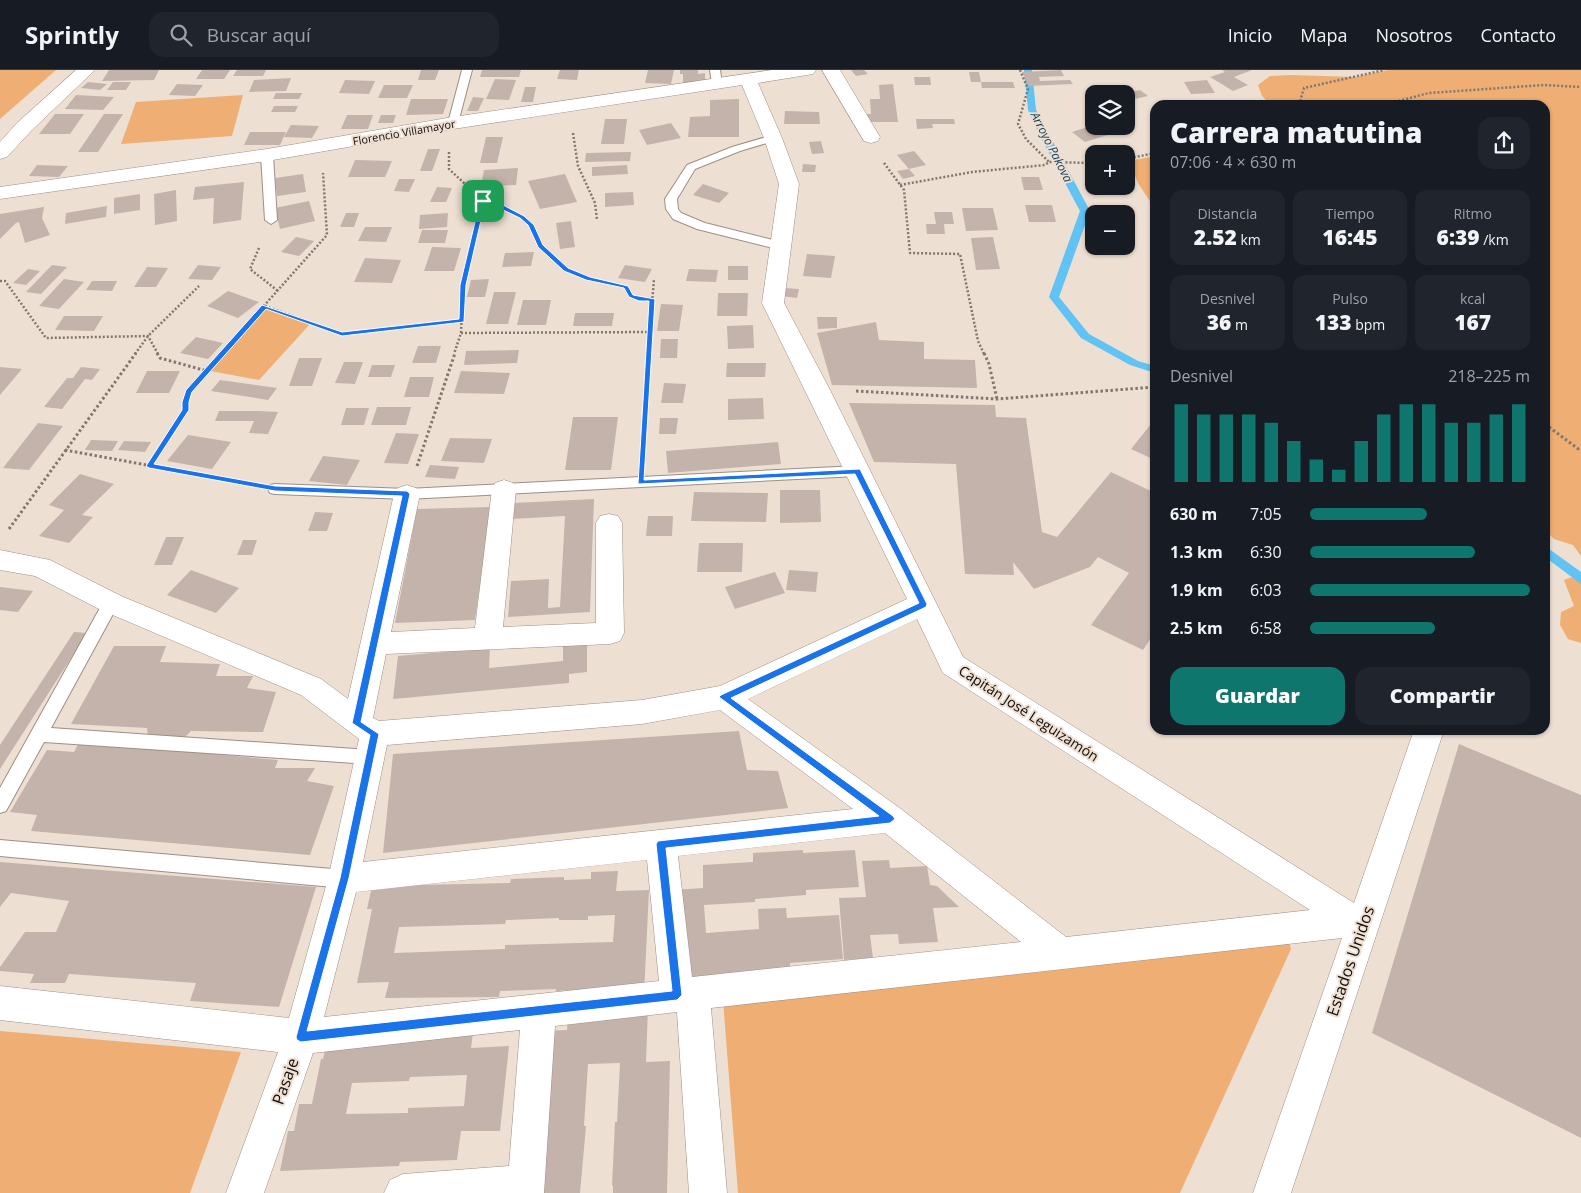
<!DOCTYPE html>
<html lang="es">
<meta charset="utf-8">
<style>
body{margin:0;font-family:"Open Sans",sans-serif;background:#20242c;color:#f1f3f6;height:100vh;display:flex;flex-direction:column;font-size:19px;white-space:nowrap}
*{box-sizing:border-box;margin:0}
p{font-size:16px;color:#9ea1a6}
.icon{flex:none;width:28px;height:28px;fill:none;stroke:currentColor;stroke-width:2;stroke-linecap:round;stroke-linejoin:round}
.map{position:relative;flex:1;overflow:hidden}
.side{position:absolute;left:1150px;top:30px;width:400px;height:635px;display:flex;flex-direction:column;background:#171b24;border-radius:15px;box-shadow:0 1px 4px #0004}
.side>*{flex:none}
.fabs{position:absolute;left:1085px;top:15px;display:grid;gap:10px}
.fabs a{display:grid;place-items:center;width:50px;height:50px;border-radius:10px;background:#171b24;box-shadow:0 1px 4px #0004;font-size:25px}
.pin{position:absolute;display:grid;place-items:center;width:42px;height:42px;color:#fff;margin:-21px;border-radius:10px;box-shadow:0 2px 8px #0006}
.round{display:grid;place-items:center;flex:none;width:52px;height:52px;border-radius:15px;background:#20242c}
.headline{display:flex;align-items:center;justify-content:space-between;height:85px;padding:0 20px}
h1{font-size:28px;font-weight:800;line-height:38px}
.stats{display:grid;grid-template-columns:repeat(3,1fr);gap:8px;height:85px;padding:5px 20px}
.stats div{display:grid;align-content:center;border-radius:12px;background:#20242c;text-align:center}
.stats b{font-size:21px;font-weight:800}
.stats small{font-size:14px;font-weight:400}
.stats p{font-size:14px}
.chart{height:140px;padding:10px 20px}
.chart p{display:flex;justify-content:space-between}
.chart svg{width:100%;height:90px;margin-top:5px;stroke:#0f766e;stroke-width:6}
.cta{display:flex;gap:10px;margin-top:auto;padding:10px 20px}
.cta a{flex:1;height:58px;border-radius:15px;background:#0f766e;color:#fff;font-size:20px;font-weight:800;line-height:58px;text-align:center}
.cta a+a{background:#20242c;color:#f1f3f6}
ul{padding:0 20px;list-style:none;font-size:16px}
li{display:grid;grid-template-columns:80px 60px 1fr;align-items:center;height:38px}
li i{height:12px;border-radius:6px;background:#0f766e}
header{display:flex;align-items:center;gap:30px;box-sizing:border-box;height:70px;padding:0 25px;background:#171b24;border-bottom:1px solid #363941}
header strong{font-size:24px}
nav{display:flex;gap:28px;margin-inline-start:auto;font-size:18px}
.search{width:350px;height:45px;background:#20242c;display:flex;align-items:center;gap:12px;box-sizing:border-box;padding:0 18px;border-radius:15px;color:#9ea1a6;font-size:19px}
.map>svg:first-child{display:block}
.green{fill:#efae73}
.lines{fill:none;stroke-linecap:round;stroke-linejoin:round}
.stream{fill:#60c3f3;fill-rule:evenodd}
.building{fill:#c4b3ab;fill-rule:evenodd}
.service-casing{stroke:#9d8f84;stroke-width:2}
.minor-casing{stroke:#9d8f84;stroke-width:1}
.path-far1{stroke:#81776f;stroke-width:2.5;stroke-dasharray:2 2;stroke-linecap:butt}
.path{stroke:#81776f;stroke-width:3;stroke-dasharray:2.5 2.5;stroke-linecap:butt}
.service{fill:#fff;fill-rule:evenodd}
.minor{fill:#fff;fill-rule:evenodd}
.route{fill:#1a73e8;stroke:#fff;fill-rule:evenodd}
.labels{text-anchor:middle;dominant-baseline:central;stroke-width:4;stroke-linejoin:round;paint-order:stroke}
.far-street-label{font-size:11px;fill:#110c08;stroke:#eedfd3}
.far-water-label{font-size:12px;font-style:italic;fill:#103c50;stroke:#eedfd3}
.street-label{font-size:14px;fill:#110c08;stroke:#eedfd3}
.near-street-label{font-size:16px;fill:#110c08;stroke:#eedfd3}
</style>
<header>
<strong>Sprintly</strong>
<div class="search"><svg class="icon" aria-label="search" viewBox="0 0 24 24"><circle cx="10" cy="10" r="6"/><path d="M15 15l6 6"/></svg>Buscar aquí</div>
<nav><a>Inicio</a><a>Mapa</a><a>Nosotros</a><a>Contacto</a></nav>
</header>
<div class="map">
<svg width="1581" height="1123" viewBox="0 0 1581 1123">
<rect width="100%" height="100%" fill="#eedfd3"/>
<!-- green -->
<path class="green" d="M0 0H56L0 49Z
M1388 0H1581V486L1573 475 1554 469 1545 460V35H1271L1262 26 1258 15 1270 6 1291 5 1355 7Z
M243 25 232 66 121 74 136 32Z
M1155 86V139L1138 113 1129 91Z
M265 236 311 253 259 310 205 300Z
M1578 505H1581V573L1568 569 1560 555 1561 542 1574 536 1564 510Z
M1288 869 1291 879 1180 1123H738L723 930Z
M0 961 241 982 190 1123H0Z"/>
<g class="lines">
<!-- stream -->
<path class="stream" d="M1024 0H1032L1036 40 1090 141 1059 227 1089 264 1138 291 1155 296V303L1130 295 1081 268 1049 227 1080 141 1041 68 1028 40Z
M1545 476 1581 502V514L1545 487Z"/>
</g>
<!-- building -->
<path class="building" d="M109 0H159L154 10 102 11Z
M202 0H230L224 9H196Z
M237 0H266L263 6H233Z
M421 0H439L435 10H418Z
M482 0H521L519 7H480Z
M560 0H579L577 10 557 9Z
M648 0H674L671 14 645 13Z
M680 0H698V4L705 3V13L683 14V4H680Z
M851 0H864L868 4 856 6Z
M1061 0 1064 6 1039 7 1040 11 1070 10 1073 14 1029 16 1022 2Z
M1222 0H1252L1234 7 1248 15 1233 21 1210 7 1225 2Z
M969 2H979L981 12H971Z
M914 7H930L931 15H915Z
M291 8 286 21 249 22 254 10Z
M495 9 516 10 509 30 486 29Z
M345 10 375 11 369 24 339 23Z
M1207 10 1215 23 1191 24 1184 12Z
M88 12 107 14 100 20 81 18Z
M113 12H131L126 20H107Z
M981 12H1013L1015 18H982Z
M177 14 203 15 195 26 169 25Z
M893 14 898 52H864L863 44H871L870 29H880L879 15Z
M384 15H413L407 28H378Z
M525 17H536L533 32H521Z
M1112 19 1118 24H1095V23Z
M1140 20 1148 26 1126 31V23Z
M276 23H302L299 29H273Z
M76 25 114 27 103 40 65 39Z
M473 27 484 28 478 41H467Z
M411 29H448L443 44 406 45Z
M739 29V67H688L690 47 710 46V30Z
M1181 33H1213L1214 35H1181Z
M274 36H298L295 42H271Z
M785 41 819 42 820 54H784Z
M55 44H84L70 64H39Z
M104 44H123L98 82H78Z
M347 45H373L368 59H341Z
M381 45H396L393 53H378Z
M605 49H627L624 74H601Z
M916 49H954L955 54H932L933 58 917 59Z
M671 53 681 68 647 75 639 60Z
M291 55 319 56 312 68 284 67Z
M1094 55 1101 56 1111 64 1085 72 1072 62Z
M250 62H286L280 75H244Z
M486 67H503L497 93H480Z
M821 71 824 83 812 84 809 72Z
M428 79H440L432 101H420Z
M914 81 926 95 909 99 897 85Z
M631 82 630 91 585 92 586 83Z
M355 90 392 91 385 107H348Z
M803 94 816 95 815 102H802Z
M37 95 68 96 59 107 29 106Z
M627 95 628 104 592 106V97Z
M518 98 516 115 481 116 484 100Z
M909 99 915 106 903 109 897 101Z
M303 104 306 122 277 126 275 108Z
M565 104 577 132 540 139 528 111Z
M1021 107H1039L1043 120H1024Z
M399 109H415L409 122 394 121Z
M244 112 241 150 213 154 214 128 193 130 195 117Z
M703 114 729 123 719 133 693 125Z
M437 117 452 118 446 132H430Z
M176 120 177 151 155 155 154 124Z
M633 122 634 135 605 137V123Z
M140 124V140L114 144V128Z
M309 131 315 151 280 159 275 138Z
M1025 135H1052L1056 152H1029Z
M107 136 106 147 65 154 66 143Z
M44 137 42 148 50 165 25 173 19 152 16 153 0 169V144Z
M962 138H993L998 160 966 161Z
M934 142H952L954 154H944L945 164H927L926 154H936Z
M346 143H359L354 157H340Z
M448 143 447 157 419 159 420 145Z
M571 151 575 177 560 179 556 153Z
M365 157H392L386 172 358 171Z
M422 160H448L445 173H418Z
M296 167 314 171 299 186 281 182Z
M993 167 1000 199 976 200 971 168Z
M432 177 461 178 454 201H424Z
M534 182 531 196 502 197 505 183Z
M807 184 835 186 831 208 803 206Z
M365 188 401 190 392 213 354 212Z
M52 195 67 197 41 224 26 222Z
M198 195 221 197 212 210 188 209Z
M625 195 652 199 645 212 618 208Z
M728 196H748V210H728Z
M147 197 168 198 156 217H134Z
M28 199 40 201 26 215 13 213Z
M689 199 718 200 716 212 686 211Z
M64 209 84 212 59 239 39 236Z
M489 209 485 227H467L471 210Z
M92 211H117L112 221 86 220Z
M784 218 799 219 797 228 781 226Z
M228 221 259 232 238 248 207 236Z
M494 222H516L508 254H486Z
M718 223H748L747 246H717Z
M523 230H551L546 255H517Z
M661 234 683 235 679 261H657Z
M575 243H614L612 256H573Z
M64 246H103L94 261 55 260Z
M817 247H837V258L818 259Z
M876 252 879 270 924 272V289L975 290 977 318 832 315 817 263Z
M753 255 754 278 728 279 727 256Z
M196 267 223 273 208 289 180 283Z
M661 269H678L677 288H660Z
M418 276H441L436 293H412Z
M519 280 517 293 464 295 466 281Z
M299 288H322L312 316H289Z
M344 292H363L355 314 335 313Z
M727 293H766L765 307H726Z
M372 295H395L391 307H368Z
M0 297 22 299 0 325Z
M81 297 100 299 92 310 85 309 62 339 44 337 67 308H73Z
M147 301H180L169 323H136Z
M461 301 510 303 504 324 454 323Z
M410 307H434L429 327H404Z
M220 310 277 318 268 330 211 321Z
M664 313 686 314 683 333H661Z
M763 328 764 349 728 350V329Z
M849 333 995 335 996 347 1026 348 1042 462 1057 467 1111 402 1155 423V562L1143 580 1091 555 1129 503 1098 487 1090 497 1034 519 1013 492 1014 505 965 504 956 394 874 392Z
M377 337H411L406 355H371Z
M346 338H369L364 355H341Z
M219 341H259L278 342 268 364 249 363 254 351H215Z
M573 347H618L611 400H565Z
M660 348H678L676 364H659Z
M1155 349V390L1131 379Z
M38 353 63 356 29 400 3 398Z
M396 363 419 364 408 394 384 393Z
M188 365 231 372 212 399 167 391Z
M450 368 492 369 484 393 441 391Z
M91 370 118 371 112 381 85 380Z
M124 371 151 372 145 382 118 380Z
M778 372 781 394 668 403 666 381Z
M323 386 360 390 347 415 309 411Z
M430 395 459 397 455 409 425 407Z
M80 404 114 414 82 445 93 447 69 473 39 466 64 440 49 435Z
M780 420H820L821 452 780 453Z
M694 422 768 423 766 452 691 451Z
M594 429 590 542 508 547 511 511 549 509 548 538 560 537 565 446 512 449 514 433Z
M491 437 475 550 395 553 417 439Z
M315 442 333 443 327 461H308Z
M648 446H673L672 466H646Z
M166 467H184L172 495H154Z
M243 470H257L252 485H237Z
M699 473H743L742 502H697Z
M191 500 239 518 216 543 167 525Z
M789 500 818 502 816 522 786 520Z
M775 502 785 523 735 539 725 517Z
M0 517 33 521 18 542 0 540Z
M74 562 87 563 0 699V675Z
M587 574V602L569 604V613L393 629 398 586 490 578 489 598 563 591V576Z
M114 576H166L160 592 220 594 216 606H253L247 618 276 622 263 662 191 661 180 672 148 668 147 658 71 654Z
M739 661 747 700 778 701 788 738 383 783 393 684Z
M80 671 278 690 275 698H315L307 711 334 716 310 785 31 761 37 745 10 742 47 680 74 682Z
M1459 674 1581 725V1068L1372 963Z
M803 780V783L855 780 859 817 806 820V825L755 829V832L704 835 706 863 759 859 758 839 786 838 787 848 839 845 843 889 790 893V899L678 910 674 820 703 818V795L753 792V783Z
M889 790 890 798 927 796 930 815 937 816 959 837 933 838 938 872 899 874 898 864 870 865 873 888 844 890 839 828 866 827 862 791Z
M0 792 316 817 279 937 190 931 196 913 69 904 65 913H30L34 904 0 901V897L25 862H56L69 831 11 823 0 837Z
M618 801 616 821 649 820 644 925 609 919 556 921V919L500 921 499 927 385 928 389 912 357 913 372 839H367L372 816 510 813 511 809 564 807V810L591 809V802ZM615 845 613 872 505 875V879L394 883 399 857 505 854 506 850 559 848V850H588V846Z
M648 938 646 992 670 991 667 1123H613V1116H612L615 1052H617L620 993 588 994 584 1056H586L580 1123H530L544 961 567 960 568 942Z
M474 955 471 978 509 976 500 1061H461L457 1090 400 1092 399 1096 280 1101 288 1061H307H294L299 1034H312L321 989H323L328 967ZM467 1005 464 1036 408 1038V1043L346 1044 352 1013 409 1011 410 1007Z"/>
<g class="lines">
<!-- service casing -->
<g class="service-casing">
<path id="service" d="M462 0H472L458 53 453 56 448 53Z
M710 0H720L722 14 721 16 717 17 712 14Z
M773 65 779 68 777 70 740 81 695 99 677 129 678 139 681 143 705 153 785 173 787 176 785 179 781 180 697 159 673 149 666 139 665 129 687 95 732 77Z
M267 82 273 85 277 150 271 154 265 150 261 85Z
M857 396 862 397 864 401 862 405 857 406 407 429 275 424 270 423 268 419 270 415 275 414 407 419Z
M111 527 117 529 119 533 51 658 370 680 376 682 379 687 376 692 370 694 44 672 6 741 0 743V718L105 529Z
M0 770 344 800 351 803 353 809 351 815 344 818 0 786Z"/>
</g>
<!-- minor casing -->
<g class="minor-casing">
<path id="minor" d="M76 0H95L31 61 7 87 0 89V72L17 53Z
M772 0H816L813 4 807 5 758 13 782 68 799 114 784 233 829 318 963 587 1354 833 1414 660H1444L1291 1123H1253L1342 868 711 938 727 1123H689L677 942 555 956 544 1123H384L390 1110 403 1104 509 1096 520 960 313 983 264 1123H226L278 982 0 950V916L289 948 328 809 359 669 301 625 101 540 35 506 0 500V480L50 490 121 526 321 609 348 629 394 424 398 418 407 415 416 418 420 424 391 562 475 558 492 419 495 413 504 410 513 413 516 419 503 557 596 553V453L600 446 609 444 618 446 622 453 624 563 620 571 610 574 386 584 373 648 379 651 642 630 720 616 907 529 762 233 779 114 764 68 742 15 453 59 267 91 0 129V117L267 79 453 47ZM917 549 943 603 1310 840 1066 867 901 739 748 629ZM720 640 853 739 363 792 387 675 642 654ZM885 763 1021 872 692 907 678 786ZM647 790 659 911 324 947 356 822Z
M822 0H840L880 67 878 71 871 73 864 71Z"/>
</g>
<!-- path-far1 -->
<path class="path-far1" d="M1020 0 1028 19 1018 54 1026 69 1049 92
M1299 35 1304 18 1384 0
M1383 35 1429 23 1544 15 1581 17
M573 63 578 96 595 133 597 150
M449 82V99L483 131 463 215 461 263 454 284
M1126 89 1155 83
M884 93 904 120 910 183 960 184 978 271 984 284
M900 115 972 102 1045 95 1049 92 1094 93
M483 131 499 135 522 147 531 155 540 176 566 200 588 209 626 217 631 226 639 229H652
M259 178 250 199 278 221
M0 211H5L46 268 148 266 158 284
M265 236 342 264 462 251
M461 263 649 262
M135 284 148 266 199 216
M221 284 327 165 323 103
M648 284 654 209"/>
<!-- path -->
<path class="path" d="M157 283 160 288 207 301
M984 283 989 294 997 329
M856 321 997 329 1155 317
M1545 354 1581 381
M65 380 250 414
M642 384 648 283
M149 396 186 340C183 317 208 299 222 283
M417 396 455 283
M9 459 136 283"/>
<!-- service -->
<use href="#service" class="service"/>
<!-- minor -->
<use href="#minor" class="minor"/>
</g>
<!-- route -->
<path class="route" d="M483 129 501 134 524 146 534 155 543 175 568 198 590 207 628 216 633 225 655 229 644 410 860 399 927 534 926 537 731 628 893 746 895 749 890 753 666 778 682 925 677 930 301 972 297 970 296 967 340 808 370 665 352 653 402 426 275 421 149 398 146 396 182 340V332L186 320 262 235 342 262 459 249 460 215 480 131ZM485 133 497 137 520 148 528 155 538 177 564 201 586 210 624 218 629 227 639 231H649L638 414 855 404 919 533 721 625 719 627 879 746 658 771 656 774 672 921 307 961 349 808 379 664 361 652 410 424 407 421 275 416 154 394 189 340V332L192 322 266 239 342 266 464 252 466 215Z"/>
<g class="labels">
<!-- far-street labels -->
<g class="far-street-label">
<text transform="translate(404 62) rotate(-10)">Florencio Villamayor</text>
</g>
<!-- far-water labels -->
<g class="far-water-label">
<text transform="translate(1052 77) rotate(63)">Arroyo Pakova</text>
</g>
<!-- street labels -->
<g class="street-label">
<text transform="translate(1029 643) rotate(33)">Capitán José Leguizamón</text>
</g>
<!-- near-street labels -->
<g class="near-street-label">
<text transform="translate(1350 891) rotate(-71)">Estados Unidos</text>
<text transform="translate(285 1011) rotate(-70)">Pasaje</text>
</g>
</g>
</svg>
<div class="fabs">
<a><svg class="icon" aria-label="layers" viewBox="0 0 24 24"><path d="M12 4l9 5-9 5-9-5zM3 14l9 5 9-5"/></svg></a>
<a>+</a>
<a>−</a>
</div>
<div class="pin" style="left:483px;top:131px;background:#1e9e55"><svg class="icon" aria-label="arrive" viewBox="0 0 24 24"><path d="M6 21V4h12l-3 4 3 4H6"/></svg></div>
<section class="side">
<div class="headline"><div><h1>Carrera matutina</h1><p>07:06 · 4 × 630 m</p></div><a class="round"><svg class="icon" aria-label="share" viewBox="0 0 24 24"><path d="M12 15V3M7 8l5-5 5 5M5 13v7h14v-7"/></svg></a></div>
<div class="stats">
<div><p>Distancia</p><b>2.52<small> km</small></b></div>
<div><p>Tiempo</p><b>16:45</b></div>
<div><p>Ritmo</p><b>6:39<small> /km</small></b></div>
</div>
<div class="stats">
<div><p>Desnivel</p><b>36<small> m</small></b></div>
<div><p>Pulso</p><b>133<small> bpm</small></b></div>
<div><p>kcal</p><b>167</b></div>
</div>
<div class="chart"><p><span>Desnivel</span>218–225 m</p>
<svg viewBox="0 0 160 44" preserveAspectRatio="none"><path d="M5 44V6M15 44V11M25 44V11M35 44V11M45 44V15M55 44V24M65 44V33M75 44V38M85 44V24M95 44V11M105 44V6M115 44V6M125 44V15M135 44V15M145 44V11M155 44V6"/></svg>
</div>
<ul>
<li><b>630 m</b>7:05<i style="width:53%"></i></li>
<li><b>1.3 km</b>6:30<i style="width:75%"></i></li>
<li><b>1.9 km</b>6:03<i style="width:100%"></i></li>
<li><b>2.5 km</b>6:58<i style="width:57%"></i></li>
</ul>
<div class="cta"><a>Guardar</a><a>Compartir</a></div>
</section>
</div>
